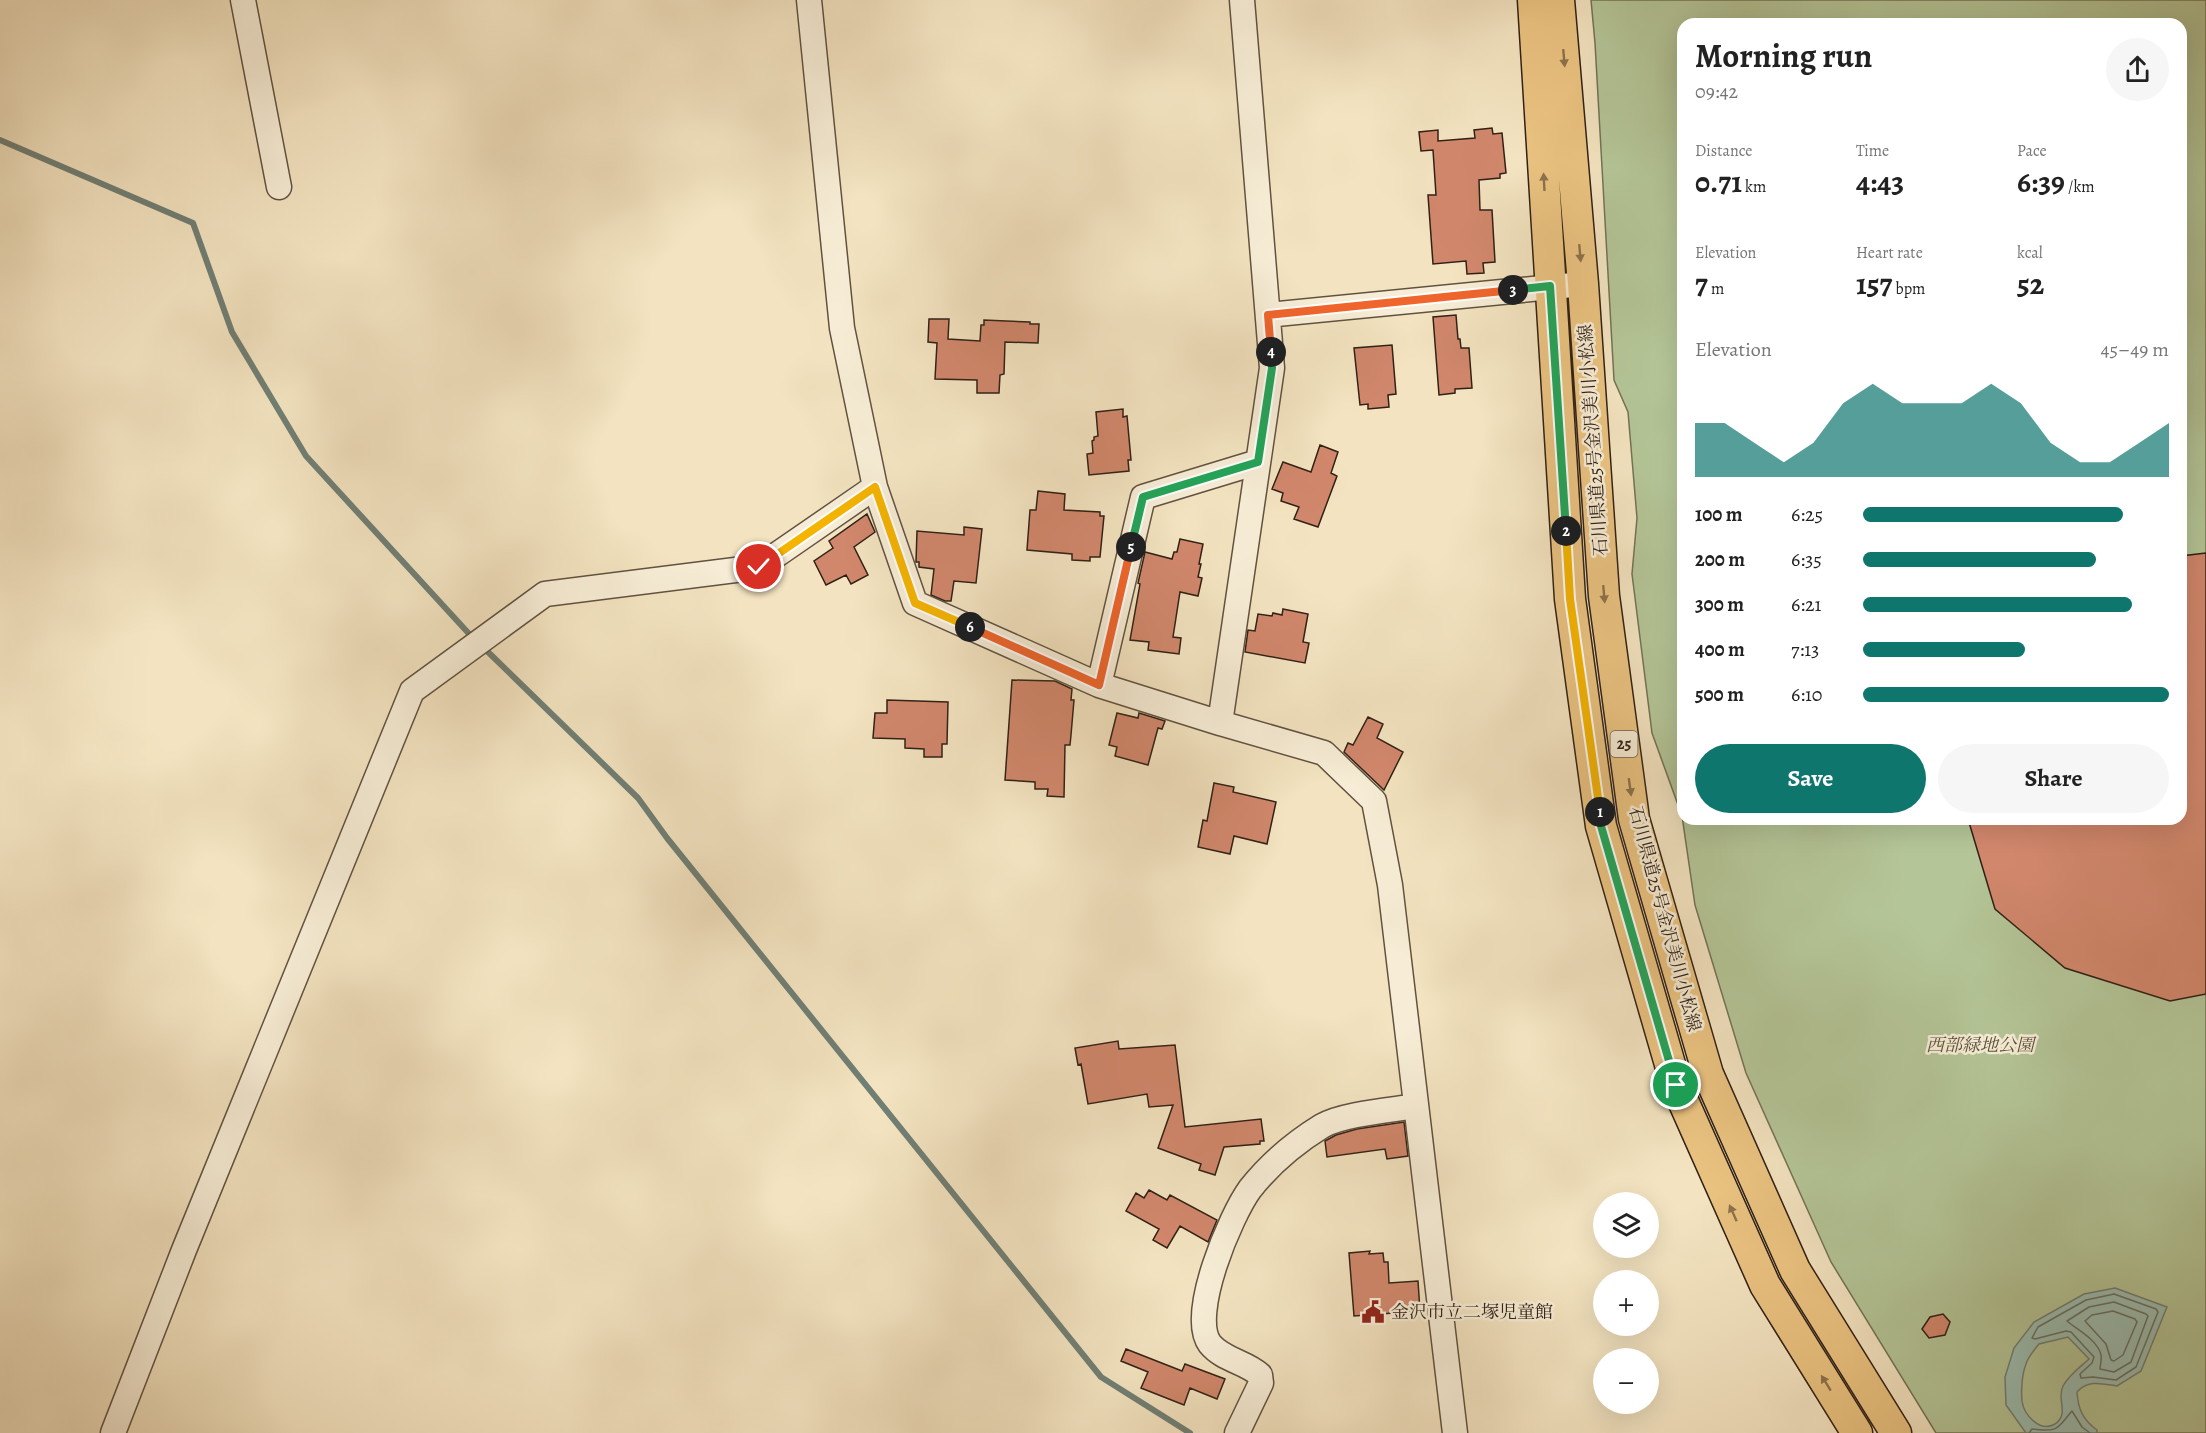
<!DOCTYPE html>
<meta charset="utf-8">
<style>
body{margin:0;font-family:Alegreya,"Noto Serif JP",serif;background:#f6f6f6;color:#222;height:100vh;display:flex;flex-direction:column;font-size:22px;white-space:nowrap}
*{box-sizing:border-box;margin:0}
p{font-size:20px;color:#767676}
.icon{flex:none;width:33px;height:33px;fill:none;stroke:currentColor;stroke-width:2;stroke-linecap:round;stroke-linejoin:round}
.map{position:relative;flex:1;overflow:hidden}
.details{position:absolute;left:1677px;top:18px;width:510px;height:807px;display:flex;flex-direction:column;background:#fff;border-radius:18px;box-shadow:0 6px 24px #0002}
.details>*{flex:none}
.tools{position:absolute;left:1593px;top:1192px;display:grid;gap:12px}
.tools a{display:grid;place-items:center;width:66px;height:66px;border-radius:50%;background:#fff;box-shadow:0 6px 24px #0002;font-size:30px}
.pin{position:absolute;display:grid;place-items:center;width:51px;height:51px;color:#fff;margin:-26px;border:3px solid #fff;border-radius:50%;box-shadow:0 2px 6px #0007}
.km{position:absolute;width:30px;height:30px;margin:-15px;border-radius:50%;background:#222;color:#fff;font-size:16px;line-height:30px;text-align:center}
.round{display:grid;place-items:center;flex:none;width:63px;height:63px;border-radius:32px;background:#f6f6f6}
.overview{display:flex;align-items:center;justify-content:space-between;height:102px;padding:0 18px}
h1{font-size:33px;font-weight:600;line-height:45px}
.figures{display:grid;grid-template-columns:repeat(3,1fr);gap:9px;height:102px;padding:6px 18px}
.figures div{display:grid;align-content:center}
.figures b{font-size:30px;font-weight:600}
.figures small{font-size:16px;font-weight:400}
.figures p{font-size:16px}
.chart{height:168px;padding:12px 18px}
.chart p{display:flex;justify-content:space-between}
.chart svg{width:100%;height:108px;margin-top:6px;fill:#0f766e;opacity:.7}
.button{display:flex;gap:12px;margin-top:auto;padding:12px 18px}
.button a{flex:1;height:69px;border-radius:36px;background:#0f766e;color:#fff;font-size:24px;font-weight:600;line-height:69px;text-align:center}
.button a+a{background:#f6f6f6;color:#222}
ul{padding:0 18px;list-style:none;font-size:20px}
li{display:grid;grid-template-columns:96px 72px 1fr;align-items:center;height:45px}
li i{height:15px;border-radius:8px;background:#0f766e}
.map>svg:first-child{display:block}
.green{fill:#b4c597;stroke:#727356;stroke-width:1.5;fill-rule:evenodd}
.water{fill:#9bbeb2;stroke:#707f74;stroke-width:1.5;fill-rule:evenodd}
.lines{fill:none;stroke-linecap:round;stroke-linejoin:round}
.shore{stroke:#667064;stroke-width:1.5}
.stream{stroke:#707f74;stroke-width:6}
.building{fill:#d1876c;stroke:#302116;stroke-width:1.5}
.minor-casing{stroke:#615240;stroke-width:27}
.major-casing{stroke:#302116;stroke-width:33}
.minor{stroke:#f7edd6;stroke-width:24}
.major{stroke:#eac280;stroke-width:30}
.oneway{fill:#8d724b}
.split-1-casing{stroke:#fff;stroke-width:12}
.split-2-casing{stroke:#fff;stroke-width:12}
.split-3-casing{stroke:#fff;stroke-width:12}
.split-4-casing{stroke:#fff;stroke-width:12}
.split-5-casing{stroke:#fff;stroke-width:12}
.split-6-casing{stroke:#fff;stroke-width:12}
.split-7-casing{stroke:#fff;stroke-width:12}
.split-1{stroke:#22a559;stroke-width:8}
.split-2{stroke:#f5b400;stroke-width:8}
.split-3{stroke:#22a559;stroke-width:8}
.split-4{stroke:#f0652b;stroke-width:8}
.split-5{stroke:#22a559;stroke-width:8}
.split-6{stroke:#f0652b;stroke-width:8}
.split-7{stroke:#f5b400;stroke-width:8}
.labels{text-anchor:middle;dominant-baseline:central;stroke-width:5;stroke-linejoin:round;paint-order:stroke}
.shield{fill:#f7edd6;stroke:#6c5e50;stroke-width:1.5}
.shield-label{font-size:16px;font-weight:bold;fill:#302116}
.street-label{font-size:18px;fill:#302116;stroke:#f7edd6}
.park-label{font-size:18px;font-style:italic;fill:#58523d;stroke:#f7edd6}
.poi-label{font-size:18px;fill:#302116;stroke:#f7edd6;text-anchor:start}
</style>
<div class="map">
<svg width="2206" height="1433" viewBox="0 0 2206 1433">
<rect width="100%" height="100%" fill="#f3e3c0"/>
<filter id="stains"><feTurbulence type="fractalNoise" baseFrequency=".00333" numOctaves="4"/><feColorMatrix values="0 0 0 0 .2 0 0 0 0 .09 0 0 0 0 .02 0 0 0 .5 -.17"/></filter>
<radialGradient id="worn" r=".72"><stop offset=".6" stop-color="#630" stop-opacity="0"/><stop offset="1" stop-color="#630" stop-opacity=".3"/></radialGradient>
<!-- green -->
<path class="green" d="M1591 0H2206V1433H1936L1831 1262 1746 1073 1695 905 1682 816 1652 733 1632 574 1637 518 1628 412 1614 380 1595 43ZM1683 24H2181V819H1683Z"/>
<!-- water -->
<path class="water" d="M2115 1288 2167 1307 2141 1371 2117 1386C2103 1384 2088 1379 2077 1392 2078 1409 2083 1420 2097 1430V1433H2026L2006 1405 2005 1377 2014 1348 2034 1322 2084 1294ZM2068 1337 2089 1359C2080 1367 2069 1375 2063 1386 2056 1399 2070 1414 2055 1424 2040 1433 2024 1415 2022 1401 2021 1390 2022 1374 2026 1364 2028 1357 2034 1350 2039 1344Z"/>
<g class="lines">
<!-- shore -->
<path class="shore" d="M2114 1294 2156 1309 2158 1312 2136 1367 2116 1380 2093 1377 2081 1378 2080 1374 2092 1363 2094 1357 2071 1332 2066 1331 2035 1339 2032 1338 2038 1327 2086 1300Z
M2114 1302 2146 1314 2148 1316 2131 1362 2114 1372 2100 1369C2100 1365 2102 1360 2101 1355 2098 1340 2076 1329 2067 1321L2089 1307Z
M2113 1311 2135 1319 2137 1322 2123 1355 2114 1361 2111 1360 2106 1344 2085 1321 2092 1315Z
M2029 1433 2032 1429C2060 1433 2058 1427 2072 1411L2082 1427 2090 1433"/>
<!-- stream -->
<path class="stream" d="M0 140 193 223 232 332 306 456 472 637
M487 651 638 798 667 838 1101 1377 1190 1433"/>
</g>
<!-- building -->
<path class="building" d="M1492 128 1493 134 1502 133 1506 173 1500 174V178L1479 180 1480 210H1492L1495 262 1483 263 1484 273 1467 274 1466 261 1433 264 1428 195H1436L1433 150 1421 151 1419 132 1438 130V141L1475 138 1474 130Z
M1456 315 1458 339H1460L1461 348H1469L1472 388 1455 389V393L1439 395 1433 317Z
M929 319H949L948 339 980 341 981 325H984V320L1030 322V324H1039L1038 343 1005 342 1004 374 1000 375 999 393H977V380L935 379 937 343 928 342Z
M1392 345 1396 394 1388 395 1389 407 1368 409V404L1360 405 1354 348Z
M1123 409V417L1127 416 1131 460H1128L1129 471 1089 475 1087 454 1093 453 1092 441 1094 440V437L1098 436 1096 412Z
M1320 445 1338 452 1331 473 1337 476 1318 527 1294 519 1299 507 1281 501 1283 493 1272 489 1283 462 1311 472Z
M1038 491 1065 494 1064 510 1100 512V516H1104L1100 557H1090V561L1072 560V554L1027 550 1030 510H1036Z
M867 514 875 532 854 547 868 575 851 584 846 575 826 585 814 561 833 548 829 541Z
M964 527 982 529 976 583 954 581 951 601H945L931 595 934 569 919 567V562H916L917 531 964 535Z
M1180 539 1203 544 1199 564H1201L1198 577 1202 578 1198 596 1180 592 1173 637 1181 638 1179 654 1148 650 1149 642 1130 640 1140 584 1138 583 1145 552 1172 559 1174 552H1177Z
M2206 553V994L2170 1001 2065 968 1995 909 1968 819H2181V556Z
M1283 609 1308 614 1303 642 1309 643 1305 663 1245 652 1248 630 1255 631 1258 614 1272 616 1273 613 1282 615Z
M1012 680 1055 681 1072 689 1071 700H1074L1071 735 1070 745H1065L1064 797 1047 796 1048 789H1035V782L1005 780Z
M887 700 948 702 947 744H942V757H924V749L905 748V739L873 738 875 713H887Z
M1117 713 1138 718 1139 713 1165 721 1162 729 1158 728 1148 765 1115 756 1117 747 1109 745Z
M1368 717 1383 724 1377 738 1403 752 1384 790 1344 752 1348 743 1353 745Z
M1214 783 1234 787 1233 792 1276 802 1267 844 1234 836 1230 854 1198 847 1203 820 1207 821Z
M1118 1041 1119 1049 1175 1045 1185 1127 1261 1119 1264 1141H1260V1144L1224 1147 1215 1175 1199 1170 1201 1164 1158 1148 1173 1105 1149 1107 1147 1094 1088 1104 1081 1064 1078 1065 1075 1048Z
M1404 1122 1408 1156 1387 1159 1385 1149 1327 1157 1325 1141 1336 1135 1357 1129Z
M1149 1190 1167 1200 1170 1195 1217 1220 1208 1242 1180 1226 1167 1248 1153 1240 1159 1229 1126 1211 1136 1193 1144 1198Z
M1370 1251 1369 1254 1383 1253 1384 1262H1388L1389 1283 1418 1281 1420 1311 1354 1316 1349 1253Z
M1943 1314 1950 1322 1945 1335 1929 1338 1922 1329 1930 1317Z
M1126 1349 1182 1371 1185 1364 1225 1379 1217 1399 1190 1388 1184 1405 1141 1388 1148 1372 1121 1361Z"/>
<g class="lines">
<!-- minor casing -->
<g class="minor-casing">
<path id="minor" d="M243 0 279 187
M1242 0 1272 368 1220 723 1324 753 1374 801 1390 885 1455 1433
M1268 315 1583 284
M875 487 915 603 1099 685 1143 497 1258 462
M1099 685 1220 723
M113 1433 184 1250 412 691 545 594 759 567 875 487 842 328 809 0
M1237 1433 1261 1383 1260 1375C1246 1362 1223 1360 1210 1344 1188 1315 1231 1215 1250 1189 1269 1165 1296 1142 1322 1126 1342 1114 1392 1110 1416 1106"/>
</g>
<!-- major casing -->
<g class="major-casing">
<path id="major" d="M1533 0 1570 599 1601 826 1676 1085 1765 1285 1857 1433
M1559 0 1583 284 1604 596 1634 819 1708 1074 1795 1270 1896 1433"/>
</g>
<!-- minor -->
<use href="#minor" class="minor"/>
<!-- major -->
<use href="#major" class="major"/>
</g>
<!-- one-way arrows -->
<defs><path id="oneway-solid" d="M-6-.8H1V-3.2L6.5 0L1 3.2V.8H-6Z" transform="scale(1.5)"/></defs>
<g class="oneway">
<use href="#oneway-solid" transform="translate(1564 58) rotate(85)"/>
<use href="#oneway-solid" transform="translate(1544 182) rotate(-93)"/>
<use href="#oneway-solid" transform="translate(1580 253) rotate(85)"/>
<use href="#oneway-solid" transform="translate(1604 594) rotate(85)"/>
<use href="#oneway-solid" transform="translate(1630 787) rotate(82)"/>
<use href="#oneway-solid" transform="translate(1733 1213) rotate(-114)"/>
<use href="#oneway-solid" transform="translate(1826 1383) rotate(-122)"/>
</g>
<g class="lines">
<!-- split-1 casing -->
<g class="split-1-casing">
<path id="split-1" d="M1600 812 1601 826 1676 1085"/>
</g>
<!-- split-2 casing -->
<g class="split-2-casing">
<path id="split-2" d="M1566 531 1570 599 1600 812"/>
</g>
<!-- split-3 casing -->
<g class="split-3-casing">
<path id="split-3" d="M1513 290 1550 286 1566 531"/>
</g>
<!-- split-4 casing -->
<g class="split-4-casing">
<path id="split-4" d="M1271 352 1268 315 1513 290"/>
</g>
<!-- split-5 casing -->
<g class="split-5-casing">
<path id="split-5" d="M1131 547 1143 497 1258 462 1272 368 1271 352"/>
</g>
<!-- split-6 casing -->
<g class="split-6-casing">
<path id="split-6" d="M970 627 1099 685 1131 547"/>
</g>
<!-- split-7 casing -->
<g class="split-7-casing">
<path id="split-7" d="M759 567 875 487 915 603 970 627"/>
</g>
<!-- split-1 -->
<use href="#split-1" class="split-1"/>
<!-- split-2 -->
<use href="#split-2" class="split-2"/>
<!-- split-3 -->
<use href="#split-3" class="split-3"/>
<!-- split-4 -->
<use href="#split-4" class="split-4"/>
<!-- split-5 -->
<use href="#split-5" class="split-5"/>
<!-- split-6 -->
<use href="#split-6" class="split-6"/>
<!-- split-7 -->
<use href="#split-7" class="split-7"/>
</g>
<!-- icons -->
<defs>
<g id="civic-bare" transform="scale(1.8)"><path d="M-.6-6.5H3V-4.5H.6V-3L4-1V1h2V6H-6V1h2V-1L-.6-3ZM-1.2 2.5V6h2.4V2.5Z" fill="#8f2418" stroke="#f7edd6" stroke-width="2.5" paint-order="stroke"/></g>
</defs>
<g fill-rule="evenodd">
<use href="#civic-bare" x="1373" y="1312"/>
</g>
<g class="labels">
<!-- shield labels -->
<rect class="shield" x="1610.5" y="731" width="27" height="26" rx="4.5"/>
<g class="shield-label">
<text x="1624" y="744">25</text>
</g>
<!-- street labels -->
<g class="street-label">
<text transform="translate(1593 440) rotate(-94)">石川県道25号金沢美川小松線</text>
<text transform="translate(1665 919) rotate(75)">石川県道25号金沢美川小松線</text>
</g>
<!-- park labels -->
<g class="park-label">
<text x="1980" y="1045">西部緑地公園</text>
</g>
<!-- poi labels -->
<g class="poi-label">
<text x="1391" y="1312">金沢市立二塚児童館</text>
</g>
</g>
<rect width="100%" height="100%" filter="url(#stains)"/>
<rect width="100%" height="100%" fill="url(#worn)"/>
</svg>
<div class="tools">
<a><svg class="icon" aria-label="layers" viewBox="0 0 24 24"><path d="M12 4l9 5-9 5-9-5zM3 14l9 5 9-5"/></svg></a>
<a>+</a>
<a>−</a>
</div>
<div class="pin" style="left:1676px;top:1085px;background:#1e9e55"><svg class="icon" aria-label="arrive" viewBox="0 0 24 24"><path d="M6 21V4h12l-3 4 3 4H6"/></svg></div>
<div class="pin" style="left:759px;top:567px;background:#d93025"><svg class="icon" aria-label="check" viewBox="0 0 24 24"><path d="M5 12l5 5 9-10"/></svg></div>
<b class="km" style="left:1600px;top:812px">1</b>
<b class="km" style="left:1566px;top:531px">2</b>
<b class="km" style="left:1513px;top:290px">3</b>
<b class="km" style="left:1271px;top:352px">4</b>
<b class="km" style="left:1131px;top:547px">5</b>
<b class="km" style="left:970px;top:627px">6</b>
<section class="details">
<div class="overview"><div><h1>Morning run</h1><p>09:42</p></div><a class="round"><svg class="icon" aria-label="share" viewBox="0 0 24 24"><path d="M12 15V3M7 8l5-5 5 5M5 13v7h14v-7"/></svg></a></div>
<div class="figures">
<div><p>Distance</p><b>0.71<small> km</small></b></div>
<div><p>Time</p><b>4:43</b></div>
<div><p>Pace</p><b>6:39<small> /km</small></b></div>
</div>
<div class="figures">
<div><p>Elevation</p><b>7<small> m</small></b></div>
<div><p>Heart rate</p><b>157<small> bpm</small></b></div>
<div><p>kcal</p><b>52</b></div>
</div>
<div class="chart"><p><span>Elevation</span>45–49 m</p>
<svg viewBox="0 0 160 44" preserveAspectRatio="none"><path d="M0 44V22L10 22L20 30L30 38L40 30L50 14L60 6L70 14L80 14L90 14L100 6L110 14L120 30L130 38L140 38L150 30L160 22V44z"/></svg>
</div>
<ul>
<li><b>100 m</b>6:25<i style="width:85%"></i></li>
<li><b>200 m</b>6:35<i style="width:76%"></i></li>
<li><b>300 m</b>6:21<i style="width:88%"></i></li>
<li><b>400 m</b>7:13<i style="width:53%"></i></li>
<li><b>500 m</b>6:10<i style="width:100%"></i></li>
</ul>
<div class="button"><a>Save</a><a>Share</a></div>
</section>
</div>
